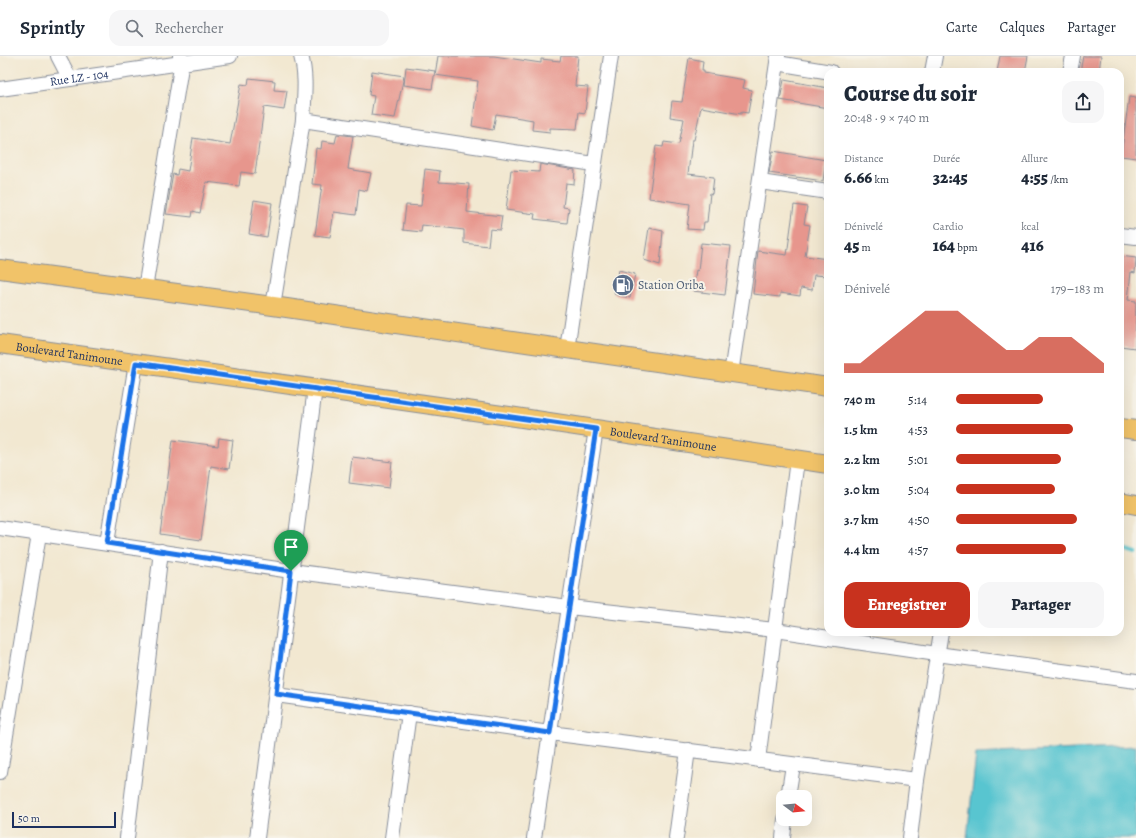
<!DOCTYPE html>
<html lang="fr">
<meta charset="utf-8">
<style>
body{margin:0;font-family:Alegreya,serif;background:#f6f6f7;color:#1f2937;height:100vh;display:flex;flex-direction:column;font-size:15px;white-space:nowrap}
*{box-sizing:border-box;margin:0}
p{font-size:13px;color:#747a83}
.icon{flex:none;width:22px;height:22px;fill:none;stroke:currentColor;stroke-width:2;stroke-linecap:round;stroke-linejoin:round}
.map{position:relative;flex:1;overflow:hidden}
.drawer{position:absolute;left:824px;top:12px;width:300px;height:568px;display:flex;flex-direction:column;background:#fff;border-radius:12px;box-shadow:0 4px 16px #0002}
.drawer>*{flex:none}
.needle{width:26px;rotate:106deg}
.fabs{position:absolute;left:776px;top:734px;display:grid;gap:8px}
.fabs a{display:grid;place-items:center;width:36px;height:36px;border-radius:8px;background:#fff;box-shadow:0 4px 16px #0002;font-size:20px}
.scale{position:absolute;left:12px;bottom:10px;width:104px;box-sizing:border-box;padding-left:4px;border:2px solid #1b2f5e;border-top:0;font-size:11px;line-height:14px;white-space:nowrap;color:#1b2f5e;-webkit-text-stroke:3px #f7f3e8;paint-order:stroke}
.pin{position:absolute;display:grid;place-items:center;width:34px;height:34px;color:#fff;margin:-41px -17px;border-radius:50% 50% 50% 0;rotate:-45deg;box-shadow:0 0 4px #0007}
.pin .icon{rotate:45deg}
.round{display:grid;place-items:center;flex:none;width:42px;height:42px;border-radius:12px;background:#f6f6f7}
.headline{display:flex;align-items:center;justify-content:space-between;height:68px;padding:0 20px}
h1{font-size:22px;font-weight:800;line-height:30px}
.figures{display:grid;grid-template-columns:repeat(3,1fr);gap:6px;height:68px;padding:4px 20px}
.figures div{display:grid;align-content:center}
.figures b{font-size:17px;font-weight:800}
.figures small{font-size:11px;font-weight:400}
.figures p{font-size:11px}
.chart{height:112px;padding:8px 20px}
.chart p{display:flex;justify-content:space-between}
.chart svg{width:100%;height:72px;margin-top:4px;fill:#c8321e;opacity:.7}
.action{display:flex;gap:8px;margin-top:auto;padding:8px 20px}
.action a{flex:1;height:46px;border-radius:12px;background:#c8321e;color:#fff;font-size:16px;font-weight:800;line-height:46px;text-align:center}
.action a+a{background:#f6f6f7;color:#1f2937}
ul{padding:0 20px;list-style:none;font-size:13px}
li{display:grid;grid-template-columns:64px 48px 1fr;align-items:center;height:30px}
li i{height:10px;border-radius:5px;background:#c8321e}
header{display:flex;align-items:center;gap:24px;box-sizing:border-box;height:56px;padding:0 20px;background:#fff;border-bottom:1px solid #e0e1e3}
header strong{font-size:19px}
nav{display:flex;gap:22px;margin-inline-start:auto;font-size:14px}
.search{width:280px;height:36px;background:#f6f6f7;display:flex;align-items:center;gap:10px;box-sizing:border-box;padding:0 14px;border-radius:12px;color:#747a83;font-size:15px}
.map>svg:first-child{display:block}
.water{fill:#59c5d0;stroke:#3a7a97}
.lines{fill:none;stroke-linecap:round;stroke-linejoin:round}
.stream{stroke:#59c5d0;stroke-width:4}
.building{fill:#e7968d}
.minor-casing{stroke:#868c98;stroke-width:16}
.major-casing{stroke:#868c98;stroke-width:20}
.minor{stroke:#fff;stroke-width:14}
.major{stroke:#f1c369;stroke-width:18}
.route-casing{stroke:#fff;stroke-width:8}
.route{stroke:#1a73e8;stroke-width:5}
.labels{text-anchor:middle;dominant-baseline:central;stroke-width:4;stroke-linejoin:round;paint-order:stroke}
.street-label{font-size:12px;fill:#1b2f5e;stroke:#f7f3e8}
.service-label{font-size:12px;fill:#4e5e75;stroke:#f7f3e8;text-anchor:start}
</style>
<header>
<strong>Sprintly</strong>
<div class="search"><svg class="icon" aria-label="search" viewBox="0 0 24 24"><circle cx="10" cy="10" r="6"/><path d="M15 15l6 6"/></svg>Rechercher</div>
<nav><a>Carte</a><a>Calques</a><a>Partager</a></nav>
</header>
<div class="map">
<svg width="1136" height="782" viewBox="0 0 1136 782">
<rect width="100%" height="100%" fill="#f7f3e8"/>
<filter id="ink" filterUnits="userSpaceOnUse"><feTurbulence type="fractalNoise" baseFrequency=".025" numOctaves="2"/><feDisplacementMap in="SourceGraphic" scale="8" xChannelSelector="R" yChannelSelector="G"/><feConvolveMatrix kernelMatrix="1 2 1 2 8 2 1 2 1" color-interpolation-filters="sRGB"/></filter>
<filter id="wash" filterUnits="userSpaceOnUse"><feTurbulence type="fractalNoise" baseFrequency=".012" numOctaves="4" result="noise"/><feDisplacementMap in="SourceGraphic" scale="16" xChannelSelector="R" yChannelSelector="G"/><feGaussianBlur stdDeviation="0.9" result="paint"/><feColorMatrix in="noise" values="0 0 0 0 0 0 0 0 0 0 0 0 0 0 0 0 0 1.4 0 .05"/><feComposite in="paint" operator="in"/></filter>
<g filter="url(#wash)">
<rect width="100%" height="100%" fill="#f2e8d1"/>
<!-- water -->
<path class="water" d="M1136 690V782H967L976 698Z"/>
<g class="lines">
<!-- stream -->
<path class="stream" d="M1120 492 1136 497"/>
</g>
<g id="blocks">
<!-- building -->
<path class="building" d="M438 0H494L541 7V3L560 5 561 0H578L575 30 588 31 585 57 579 56 577 73 550 72V76L532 74 533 64 496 58 493 74 472 70 478 25 435 19Z
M1000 0H1028L1025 16H997Z
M1083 0H1101L1099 16H1080Z
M689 2 703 5 702 14H704V17L745 24 743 32 752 34 748 57 741 56V58L701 51 694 84H692L688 118 714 121 712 138 710 137 707 166H704L703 174 687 173 690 148 649 142 656 90 663 91 664 86 679 88 684 63 670 61 672 45 682 46Z
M406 11 435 15 432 33 404 29Z
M372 15 404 20 395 62 371 59 374 40 369 39Z
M249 22 275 25 274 34 287 35 284 54 264 51 255 118 241 116 239 130 206 126 200 157 193 155 192 161 166 158 173 118 177 119 178 113 188 115 193 82 230 88 241 28 248 29Z
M784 24 828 32V52L780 44Z
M1129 41 1136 42V102L1121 100Z
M337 78 353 80 348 113 371 117 367 135 359 133 356 159 334 156 330 181 315 179 322 129 312 128 316 92 321 93 322 85 335 87Z
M773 95 826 104 823 125 769 117Z
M540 108 575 114 574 128 566 127 563 151 569 152 567 167 534 163 535 158 506 154 511 114 539 116Z
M425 113 440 115 439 126 469 128 467 156 502 160 500 174 490 173 488 190 464 187V174L422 169 421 176 403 174 406 149 421 150Z
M254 144 272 147 267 181 249 178Z
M794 149 807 151 804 168 810 169 805 200 828 203V220L814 219 812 234 801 232 800 240 780 237V241L753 238 758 195 787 199Z
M649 172 663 175 660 209 644 204Z
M701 187 731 190 725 239 693 235 696 214 698 215Z
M1120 200 1136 202 1135 217 1131 216 1128 244 1136 245 1135 292 1120 290Z
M619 214 635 218 630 242 614 238Z
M219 382 233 384 229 413 211 410 201 484 160 478 173 384 218 390Z
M352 401 392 406 389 432 349 427Z"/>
</g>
</g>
<g filter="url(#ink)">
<use href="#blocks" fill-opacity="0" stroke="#868c98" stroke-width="1"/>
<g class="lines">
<!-- minor casing -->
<g class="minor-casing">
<g id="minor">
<path d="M58 0 70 23"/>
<path d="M777 7 831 16"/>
<path d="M932 16 935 0"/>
<path d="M1070 16 1073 0"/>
<path id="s1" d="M0 33 230 0"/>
<path d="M303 64 594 108"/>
<path d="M760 126 828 136"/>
<path d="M1120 179 1136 181"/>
<path d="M145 233 182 5 180 0"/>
<path d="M273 250 303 64C304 42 307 21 301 0"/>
<path d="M567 293 611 0"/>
<path d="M731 318 778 0"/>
<path d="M0 472 291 515 569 551 775 574 937 598 1136 625"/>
<path d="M107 487 136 307"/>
<path d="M276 639 550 677 917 724"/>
<path d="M758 704 797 404"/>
<path d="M0 716 39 478"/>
<path d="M788 741 793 709"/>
<path d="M127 782 161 495"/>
<path d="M257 782 315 332"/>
<path d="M392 782 409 657"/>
<path d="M534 782 596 373"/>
<path d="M676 782 688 694"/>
<path d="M783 782 785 763"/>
<path d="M910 782 917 724 941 576"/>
</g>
</g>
<!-- major casing -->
<g class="major-casing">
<g id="major">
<path d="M0 213 273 250 828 331"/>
<path id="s2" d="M0 288 509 360 828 408"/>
<path d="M1120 372 1136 374"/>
<path d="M1120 446 1136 449"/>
</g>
</g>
<!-- minor -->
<use href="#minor" class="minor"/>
<!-- major -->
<use href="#major" class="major"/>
</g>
</g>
<g class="lines" filter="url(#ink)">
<!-- route casing -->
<g class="route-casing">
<path id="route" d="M136 307 596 373 550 677 276 638 291 515 107 487Z"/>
</g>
<!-- route -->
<use href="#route" class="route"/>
</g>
<!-- icons -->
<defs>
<g id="fuel-disc" transform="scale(1.15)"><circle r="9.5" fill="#5c6f8a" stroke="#f7f3e8"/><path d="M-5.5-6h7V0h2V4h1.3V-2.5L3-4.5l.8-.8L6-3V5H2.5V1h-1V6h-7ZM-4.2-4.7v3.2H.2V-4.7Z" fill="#fff"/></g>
</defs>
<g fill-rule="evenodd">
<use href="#fuel-disc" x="623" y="229"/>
</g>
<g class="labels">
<!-- street labels -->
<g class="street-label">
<text stroke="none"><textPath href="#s1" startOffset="80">Rue LZ - 104</textPath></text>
<text stroke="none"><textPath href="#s2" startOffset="70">Boulevard Tanimoune</textPath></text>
<text stroke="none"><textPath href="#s2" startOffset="670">Boulevard Tanimoune</textPath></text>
</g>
<!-- service labels -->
<g class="service-label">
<text x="638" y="229">Station Oriba</text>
</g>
</g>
</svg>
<div class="fabs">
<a><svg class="needle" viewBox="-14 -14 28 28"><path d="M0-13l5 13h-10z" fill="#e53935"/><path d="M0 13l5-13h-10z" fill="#747a83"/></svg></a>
</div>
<div class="scale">50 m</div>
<div class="pin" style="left:291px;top:515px;background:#1e9e55"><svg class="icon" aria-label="arrive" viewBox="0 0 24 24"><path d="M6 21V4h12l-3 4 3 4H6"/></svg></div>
<section class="drawer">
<div class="headline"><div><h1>Course du soir</h1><p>20:48 · 9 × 740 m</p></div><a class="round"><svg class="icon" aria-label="share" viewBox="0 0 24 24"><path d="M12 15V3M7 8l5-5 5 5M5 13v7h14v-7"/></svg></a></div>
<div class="figures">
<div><p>Distance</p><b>6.66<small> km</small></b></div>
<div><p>Durée</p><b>32:45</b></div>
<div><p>Allure</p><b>4:55<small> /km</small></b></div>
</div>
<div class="figures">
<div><p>Dénivelé</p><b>45<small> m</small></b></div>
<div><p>Cardio</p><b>164<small> bpm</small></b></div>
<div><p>kcal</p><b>416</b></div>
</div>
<div class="chart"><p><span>Dénivelé</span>179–183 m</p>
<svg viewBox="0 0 160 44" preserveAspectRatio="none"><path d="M0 44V38L10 38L20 30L30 22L40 14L50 6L60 6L70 6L80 14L90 22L100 30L110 30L120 22L130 22L140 22L150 30L160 38V44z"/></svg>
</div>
<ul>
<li><b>740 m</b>5:14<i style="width:59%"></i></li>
<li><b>1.5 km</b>4:53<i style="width:79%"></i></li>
<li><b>2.2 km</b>5:01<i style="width:71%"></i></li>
<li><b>3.0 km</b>5:04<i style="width:67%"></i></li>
<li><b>3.7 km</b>4:50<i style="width:82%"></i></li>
<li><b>4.4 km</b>4:57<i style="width:74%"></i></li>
</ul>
<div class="action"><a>Enregistrer</a><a>Partager</a></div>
</section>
</div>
